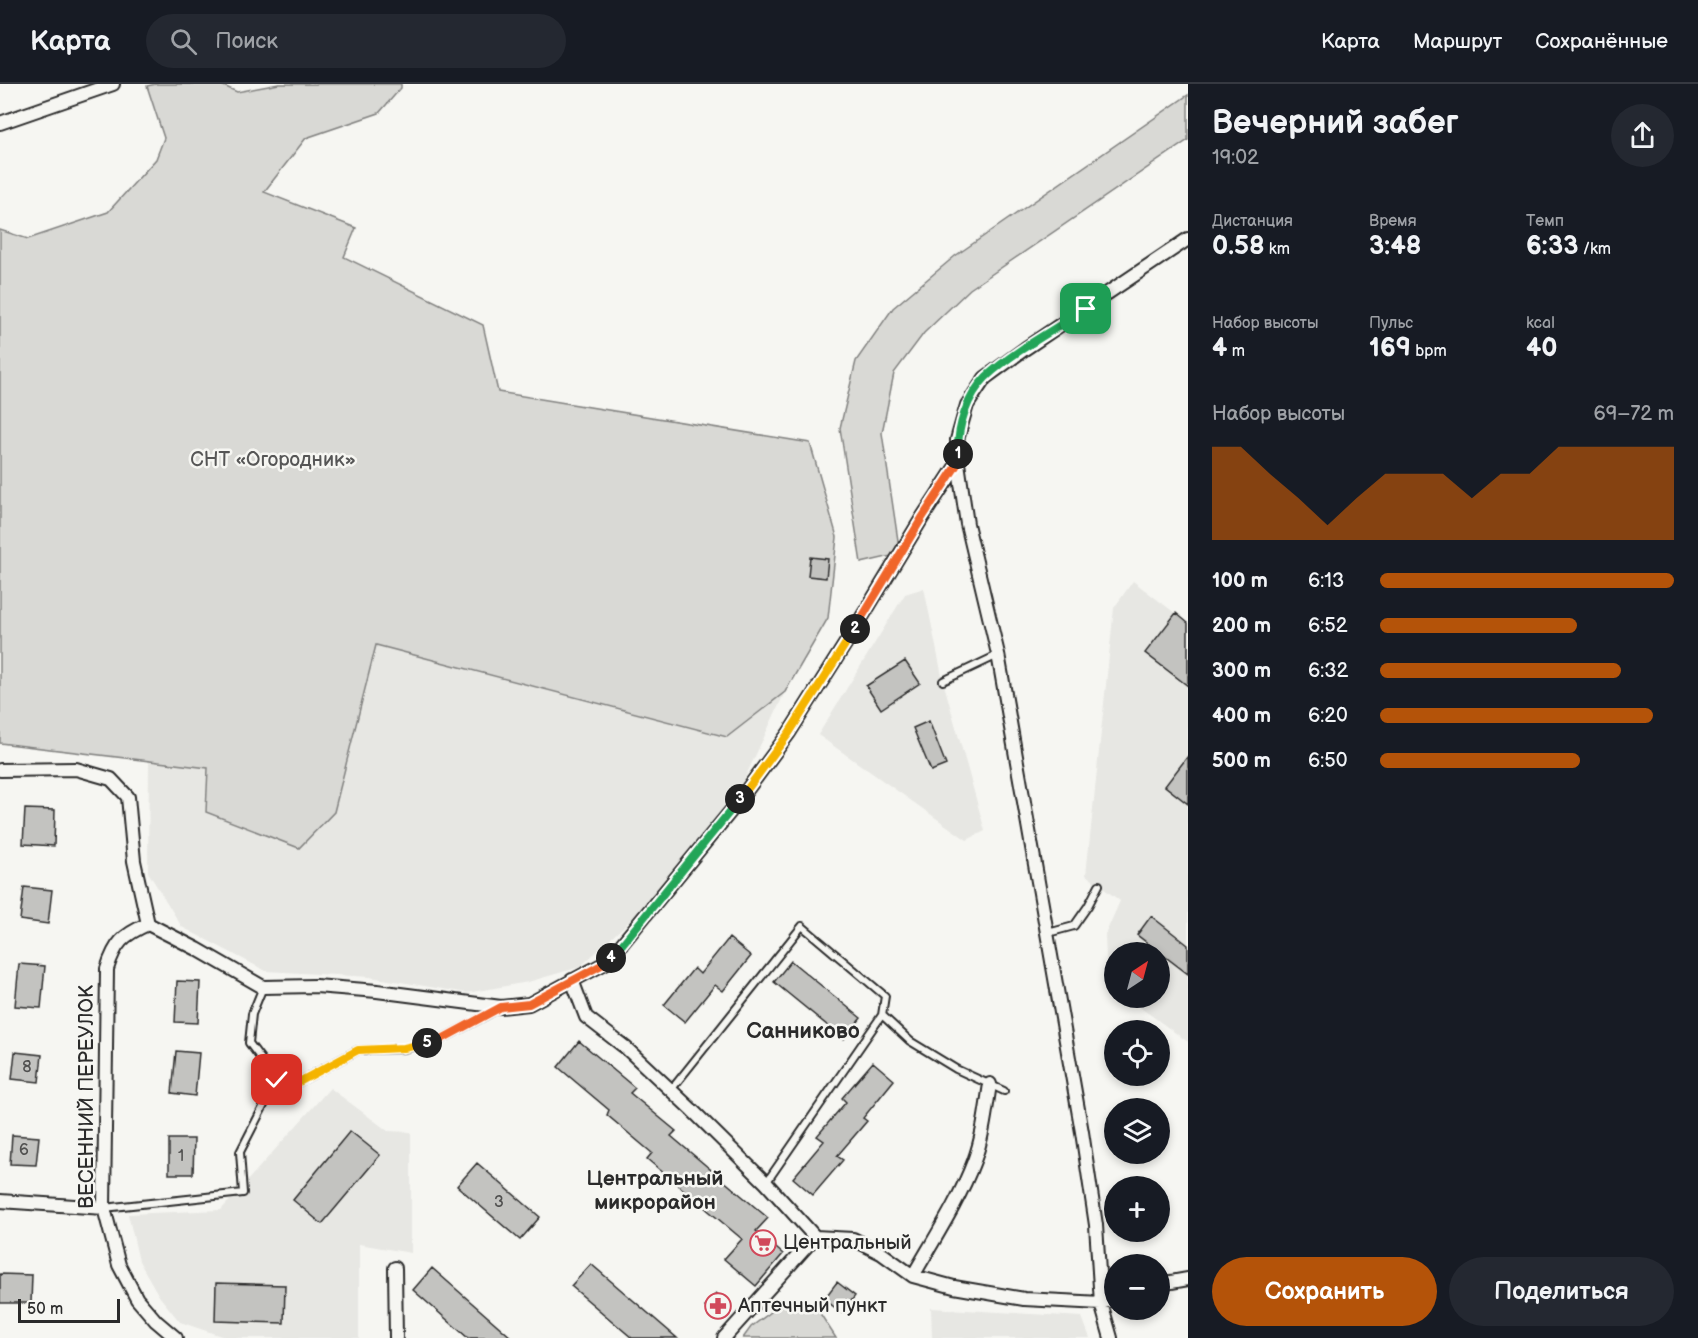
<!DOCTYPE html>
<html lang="ru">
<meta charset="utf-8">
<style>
body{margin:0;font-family:"Balsamiq Sans",sans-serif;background:#242831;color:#f1f3f6;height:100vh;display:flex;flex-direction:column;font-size:22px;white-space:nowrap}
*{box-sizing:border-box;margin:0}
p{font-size:20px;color:#9ea1a6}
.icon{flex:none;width:33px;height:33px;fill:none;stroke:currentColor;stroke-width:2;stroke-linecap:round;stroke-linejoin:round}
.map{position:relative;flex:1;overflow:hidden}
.details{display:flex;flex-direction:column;background:#171b24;width:510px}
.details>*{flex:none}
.needle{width:39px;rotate:36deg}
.controls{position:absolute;left:1104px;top:858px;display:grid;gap:12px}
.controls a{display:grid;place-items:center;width:66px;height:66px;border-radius:50%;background:#171b24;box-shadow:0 3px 9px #0003;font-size:30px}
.scale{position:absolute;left:18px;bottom:15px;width:102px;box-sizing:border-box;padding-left:6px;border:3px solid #2b2b2b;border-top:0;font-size:16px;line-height:21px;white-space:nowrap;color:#2b2b2b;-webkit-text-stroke:4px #f6f6f2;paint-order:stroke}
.pin{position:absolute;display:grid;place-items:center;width:51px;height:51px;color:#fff;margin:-26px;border-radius:12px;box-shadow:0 3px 9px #0006}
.km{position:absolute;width:30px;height:30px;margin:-15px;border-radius:50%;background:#222;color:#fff;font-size:16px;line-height:30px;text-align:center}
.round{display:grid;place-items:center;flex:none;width:63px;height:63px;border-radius:32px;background:#242831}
.summary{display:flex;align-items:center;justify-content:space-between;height:102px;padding:0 24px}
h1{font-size:33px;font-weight:700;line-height:45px}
.figures{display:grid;grid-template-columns:repeat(3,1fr);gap:9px;height:102px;padding:6px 24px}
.figures div{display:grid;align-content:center}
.figures b{font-size:26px;font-weight:700}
.figures small{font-size:16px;font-weight:400}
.figures p{font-size:16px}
.chart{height:168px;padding:12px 24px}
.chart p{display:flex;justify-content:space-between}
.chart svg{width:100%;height:108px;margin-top:6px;fill:#b45309;opacity:.7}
.primary-button{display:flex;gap:12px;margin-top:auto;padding:12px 24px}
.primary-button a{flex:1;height:69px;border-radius:36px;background:#b45309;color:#fff;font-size:24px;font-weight:700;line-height:69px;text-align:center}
.primary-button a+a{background:#242831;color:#f1f3f6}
ul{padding:0 24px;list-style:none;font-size:20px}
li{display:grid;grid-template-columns:96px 72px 1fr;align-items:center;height:45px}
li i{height:15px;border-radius:8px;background:#b45309}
header{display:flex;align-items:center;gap:36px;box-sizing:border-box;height:84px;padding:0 30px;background:#171b24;border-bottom:2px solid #363941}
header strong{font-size:28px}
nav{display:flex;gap:33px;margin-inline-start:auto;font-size:21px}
.search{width:420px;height:54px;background:#242831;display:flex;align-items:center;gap:15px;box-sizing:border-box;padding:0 21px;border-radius:33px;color:#9ea1a6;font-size:22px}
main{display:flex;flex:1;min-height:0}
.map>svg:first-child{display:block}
.built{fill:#e7e7e3}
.green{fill:#d9d9d5;stroke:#828280;stroke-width:1.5}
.building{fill:#c3c3c0;stroke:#2b2b2b;stroke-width:1.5}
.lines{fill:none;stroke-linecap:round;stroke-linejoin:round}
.lane-casing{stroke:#2b2b2b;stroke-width:10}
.street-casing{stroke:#2b2b2b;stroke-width:16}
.lane{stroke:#f6f6f2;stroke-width:6}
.street{stroke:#f6f6f2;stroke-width:12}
.split-1-casing{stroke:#fff;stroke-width:12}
.split-2-casing{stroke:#fff;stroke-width:12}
.split-3-casing{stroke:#fff;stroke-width:12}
.split-4-casing{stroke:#fff;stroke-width:12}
.split-5-casing{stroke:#fff;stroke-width:12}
.split-6-casing{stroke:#fff;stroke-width:12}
.split-1{stroke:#22a559;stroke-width:8}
.split-2{stroke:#f0652b;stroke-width:8}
.split-3{stroke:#f5b400;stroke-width:8}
.split-4{stroke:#22a559;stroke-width:8}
.split-5{stroke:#f0652b;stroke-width:8}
.split-6{stroke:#f5b400;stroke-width:8}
.labels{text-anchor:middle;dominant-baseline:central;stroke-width:5;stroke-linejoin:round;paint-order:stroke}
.number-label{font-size:16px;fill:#515150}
.park-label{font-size:20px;fill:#565656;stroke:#f6f6f2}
.street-label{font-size:20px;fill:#2b2b2b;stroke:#f6f6f2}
.poi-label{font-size:20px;fill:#2b2b2b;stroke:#f6f6f2;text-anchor:start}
.neighbourhood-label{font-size:21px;font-weight:bold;fill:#2b2b2b;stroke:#f6f6f2}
.quarter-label{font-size:22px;font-weight:bold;fill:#2b2b2b;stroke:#f6f6f2}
</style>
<header>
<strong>Карта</strong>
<div class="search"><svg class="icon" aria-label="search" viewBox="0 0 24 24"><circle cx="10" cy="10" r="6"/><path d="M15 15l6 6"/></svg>Поиск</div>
<nav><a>Карта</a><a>Маршрут</a><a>Сохранённые</a></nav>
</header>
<main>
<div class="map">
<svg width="1188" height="1254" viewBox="0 0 1188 1254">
<rect width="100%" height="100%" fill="#f6f6f2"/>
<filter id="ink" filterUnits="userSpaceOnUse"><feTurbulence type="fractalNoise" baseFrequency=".0167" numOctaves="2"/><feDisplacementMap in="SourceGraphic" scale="12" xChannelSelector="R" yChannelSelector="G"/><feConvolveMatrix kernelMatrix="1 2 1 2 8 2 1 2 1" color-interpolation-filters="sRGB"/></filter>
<g filter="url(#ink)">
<!-- built -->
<path class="built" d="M1133 497 1188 539V958L1127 914H1160V868H1114V905L1107 899 1105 851 1120 817 1086 791 1114 524Z
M924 504 943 597 985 747 967 756 818 651 905 510Z
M376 561 726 653 785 608 744 696 651 817 580 883 528 898 467 909 370 893 266 887 182 843 148 788 149 677 208 684 206 728 299 764 334 728Z
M330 1004 388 1047 411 1048V1169L359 1160V1254H227L180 1238 159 1212 139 1177 128 1130 221 1126Z
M931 1224 1082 1233 1090 1254H932Z"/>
<!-- green -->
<path class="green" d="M156 0H219L237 8 279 0H401V4L379 29 306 54 264 108 356 144 344 173 483 241 498 308 810 359 837 453 828 534 785 608 727 653 376 561 334 728 299 764 206 728 208 684 0 659V146L28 155 108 128 156 75 164 54 147 2Z
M1188 11V56L970 205 924 249 894 289 882 349 900 470 861 479 840 344 856 277 893 224 955 172Z
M783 1219 814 1220 836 1254H743L751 1243Z"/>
<!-- building -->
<path class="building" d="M810 473 828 475 826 494 808 492Z
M1176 529 1188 539V602L1145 569Z
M905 577 920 599 881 625 866 602Z
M929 637 946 681 931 687 913 644Z
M1188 672V720L1165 702Z
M25 725 55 726 54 762 23 760Z
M24 803 52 806 48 840 20 836Z
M1151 832 1188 861V890L1137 851Z
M729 854 751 872 723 907 715 901 685 938 664 921 694 884 700 890Z
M791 877 861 934 844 955 774 898Z
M19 880 45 882 41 924 15 922Z
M177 897 200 898 198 939 175 938Z
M579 957 635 1004 630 1009 676 1047 671 1052 768 1134 756 1147 783 1170 756 1202 724 1175 742 1155 647 1075 652 1069 607 1031 609 1026 558 983Z
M176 967 199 969 195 1012 172 1009Z
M15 968 42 971 39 998 12 995Z
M873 978 894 996 863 1034 867 1037 837 1072 843 1076 813 1111 793 1094 824 1057 817 1052 846 1018 842 1014Z
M350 1047 380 1071 322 1140 293 1116Z
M12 1051 39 1053 36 1081 10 1080Z
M169 1055H194L193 1090H169Z
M477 1079 540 1133 520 1156 457 1102Z
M591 1180 677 1254H632L571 1202Z
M432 1184 512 1254H468L413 1206Z
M0 1190 32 1191 31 1219H0Z
M837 1198 855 1212 842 1229 824 1215Z
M216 1199 285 1201 284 1239 215 1237Z
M716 1209 731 1221 720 1234 705 1223Z"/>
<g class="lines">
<!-- lane casing -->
<g class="lane-casing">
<path id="lane" d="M943 597 998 571
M1048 849 1074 842 1088 822 1099 801
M263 903 252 930 249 959 277 996
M882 931 910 957 956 985 1004 1007
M671 1006 802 842 885 912 882 931 766 1099
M104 1124 243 1109 240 1068 277 996 299 998 358 966 404 965 440 956 498 925"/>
</g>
<!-- street casing -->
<g class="street-casing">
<path id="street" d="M0 39 113 0
M0 686 76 685 111 695 128 713 134 777 148 840 197 865 263 903 316 902 377 907 501 923 529 920 607 878 735 722 789 649 856 543 922 434 958 379
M148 840C123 851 115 859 107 885L104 1124 119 1181 137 1215 156 1237 176 1254
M572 896 586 933 626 964 692 1026 766 1099 815 1153 853 1155 881 1169 913 1192 954 1203 1024 1215 1101 1219 1114 1215
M0 1117 104 1124
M395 1184 396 1254
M913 1192C934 1155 959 1117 974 1077 983 1053 986 1026 990 1000
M1160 1200 1188 1195
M724 1254 815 1153
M1111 1254 1101 1219 1096 1141 1082 1048 998 570 967 440 958 379 957 356 967 321 985 294 1026 264 1188 155"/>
</g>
<!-- lane -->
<use href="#lane" class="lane"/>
<!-- street -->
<use href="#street" class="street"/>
</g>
</g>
<g class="lines" filter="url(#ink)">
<!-- split-1 casing -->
<g class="split-1-casing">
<path id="split-1" d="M958 370C957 343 967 312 986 293 1014 267 1054 246 1086 225"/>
</g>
<!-- split-2 casing -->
<g class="split-2-casing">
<path id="split-2" d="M855 545 922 434 958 379V370"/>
</g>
<!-- split-3 casing -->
<g class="split-3-casing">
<path id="split-3" d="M740 715 789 649 855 545"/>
</g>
<!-- split-4 casing -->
<g class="split-4-casing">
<path id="split-4" d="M611 874 740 715"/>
</g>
<!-- split-5 casing -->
<g class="split-5-casing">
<path id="split-5" d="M427 959 440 956 501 923 529 920 607 878 611 874"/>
</g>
<!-- split-6 casing -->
<g class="split-6-casing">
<path id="split-6" d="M277 996 299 998 358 966 404 964 427 959"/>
</g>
<!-- split-1 -->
<use href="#split-1" class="split-1"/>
<!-- split-2 -->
<use href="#split-2" class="split-2"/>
<!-- split-3 -->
<use href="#split-3" class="split-3"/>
<!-- split-4 -->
<use href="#split-4" class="split-4"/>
<!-- split-5 -->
<use href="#split-5" class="split-5"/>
<!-- split-6 -->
<use href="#split-6" class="split-6"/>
</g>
<!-- icons -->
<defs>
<g id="supermarket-ring" transform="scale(1.35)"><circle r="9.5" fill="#f6f6f2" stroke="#d1495b" stroke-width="1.5"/><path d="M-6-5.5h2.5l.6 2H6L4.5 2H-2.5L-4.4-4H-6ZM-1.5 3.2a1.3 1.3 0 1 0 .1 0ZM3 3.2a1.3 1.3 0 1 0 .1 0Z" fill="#d1495b"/></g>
<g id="pharmacy-ring" transform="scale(1.35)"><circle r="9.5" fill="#f6f6f2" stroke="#d1495b" stroke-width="1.5"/><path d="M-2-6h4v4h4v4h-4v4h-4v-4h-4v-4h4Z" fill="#d1495b"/></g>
</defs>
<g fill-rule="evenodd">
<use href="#supermarket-ring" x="763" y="1159"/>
<use href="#pharmacy-ring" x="718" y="1222"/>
</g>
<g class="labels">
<!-- number labels -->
<g class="number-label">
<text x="27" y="983">8</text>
<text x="24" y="1066">6</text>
<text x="181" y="1072">1</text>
<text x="499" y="1118">3</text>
</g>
<!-- park labels -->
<g class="park-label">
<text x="273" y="376">СНТ «Огородник»</text>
</g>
<!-- street labels -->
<g class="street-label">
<text transform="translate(87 1013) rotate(-90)">ВЕСЕННИЙ ПЕРЕУЛОК</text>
</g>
<!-- poi labels -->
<g class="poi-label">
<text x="783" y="1159">Центральный</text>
<text x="738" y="1222">Аптечный пункт</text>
</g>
<!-- neighbourhood labels -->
<g class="neighbourhood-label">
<text x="655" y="1094">Центральный<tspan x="655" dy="24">микрорайон</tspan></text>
</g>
<!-- quarter labels -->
<g class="quarter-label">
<text x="803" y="947">Санниково</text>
</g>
</g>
</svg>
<div class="controls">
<a><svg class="needle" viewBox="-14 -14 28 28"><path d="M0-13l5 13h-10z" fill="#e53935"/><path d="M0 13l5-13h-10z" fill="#9ea1a6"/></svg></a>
<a><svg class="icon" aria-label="locate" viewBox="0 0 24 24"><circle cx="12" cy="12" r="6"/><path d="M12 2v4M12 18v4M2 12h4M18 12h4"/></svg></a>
<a><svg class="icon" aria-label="layers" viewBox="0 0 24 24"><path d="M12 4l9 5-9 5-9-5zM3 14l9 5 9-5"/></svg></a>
<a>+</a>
<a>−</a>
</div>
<div class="scale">50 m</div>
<div class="pin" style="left:1086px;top:225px;background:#1e9e55"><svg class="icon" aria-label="arrive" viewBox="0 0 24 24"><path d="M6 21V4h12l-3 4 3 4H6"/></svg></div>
<div class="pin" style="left:277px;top:996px;background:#d93025"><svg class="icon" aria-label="check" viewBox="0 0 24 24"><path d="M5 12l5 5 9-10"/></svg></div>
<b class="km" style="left:958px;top:370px">1</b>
<b class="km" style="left:855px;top:545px">2</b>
<b class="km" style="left:740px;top:715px">3</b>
<b class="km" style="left:611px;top:874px">4</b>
<b class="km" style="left:427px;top:959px">5</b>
</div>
<section class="details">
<div class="summary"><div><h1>Вечерний забег</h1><p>19:02</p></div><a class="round"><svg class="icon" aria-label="share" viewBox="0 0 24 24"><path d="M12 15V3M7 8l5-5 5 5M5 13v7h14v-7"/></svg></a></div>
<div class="figures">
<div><p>Дистанция</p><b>0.58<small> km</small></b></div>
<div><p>Время</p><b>3:48</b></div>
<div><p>Темп</p><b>6:33<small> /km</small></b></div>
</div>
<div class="figures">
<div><p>Набор высоты</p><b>4<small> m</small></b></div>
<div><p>Пульс</p><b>169<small> bpm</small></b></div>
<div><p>kcal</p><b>40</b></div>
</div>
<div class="chart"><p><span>Набор высоты</span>69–72 m</p>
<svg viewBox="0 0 160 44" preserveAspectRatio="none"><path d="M0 44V6L10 6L20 17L30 27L40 38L50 27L60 17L70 17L80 17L90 27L100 17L110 17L120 6L130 6L140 6L150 6L160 6V44z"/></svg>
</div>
<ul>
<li><b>100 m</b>6:13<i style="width:100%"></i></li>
<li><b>200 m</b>6:52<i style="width:67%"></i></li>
<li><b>300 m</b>6:32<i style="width:82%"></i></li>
<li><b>400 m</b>6:20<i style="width:93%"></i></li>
<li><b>500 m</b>6:50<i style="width:68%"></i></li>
</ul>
<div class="primary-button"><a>Сохранить</a><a>Поделиться</a></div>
</section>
</main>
